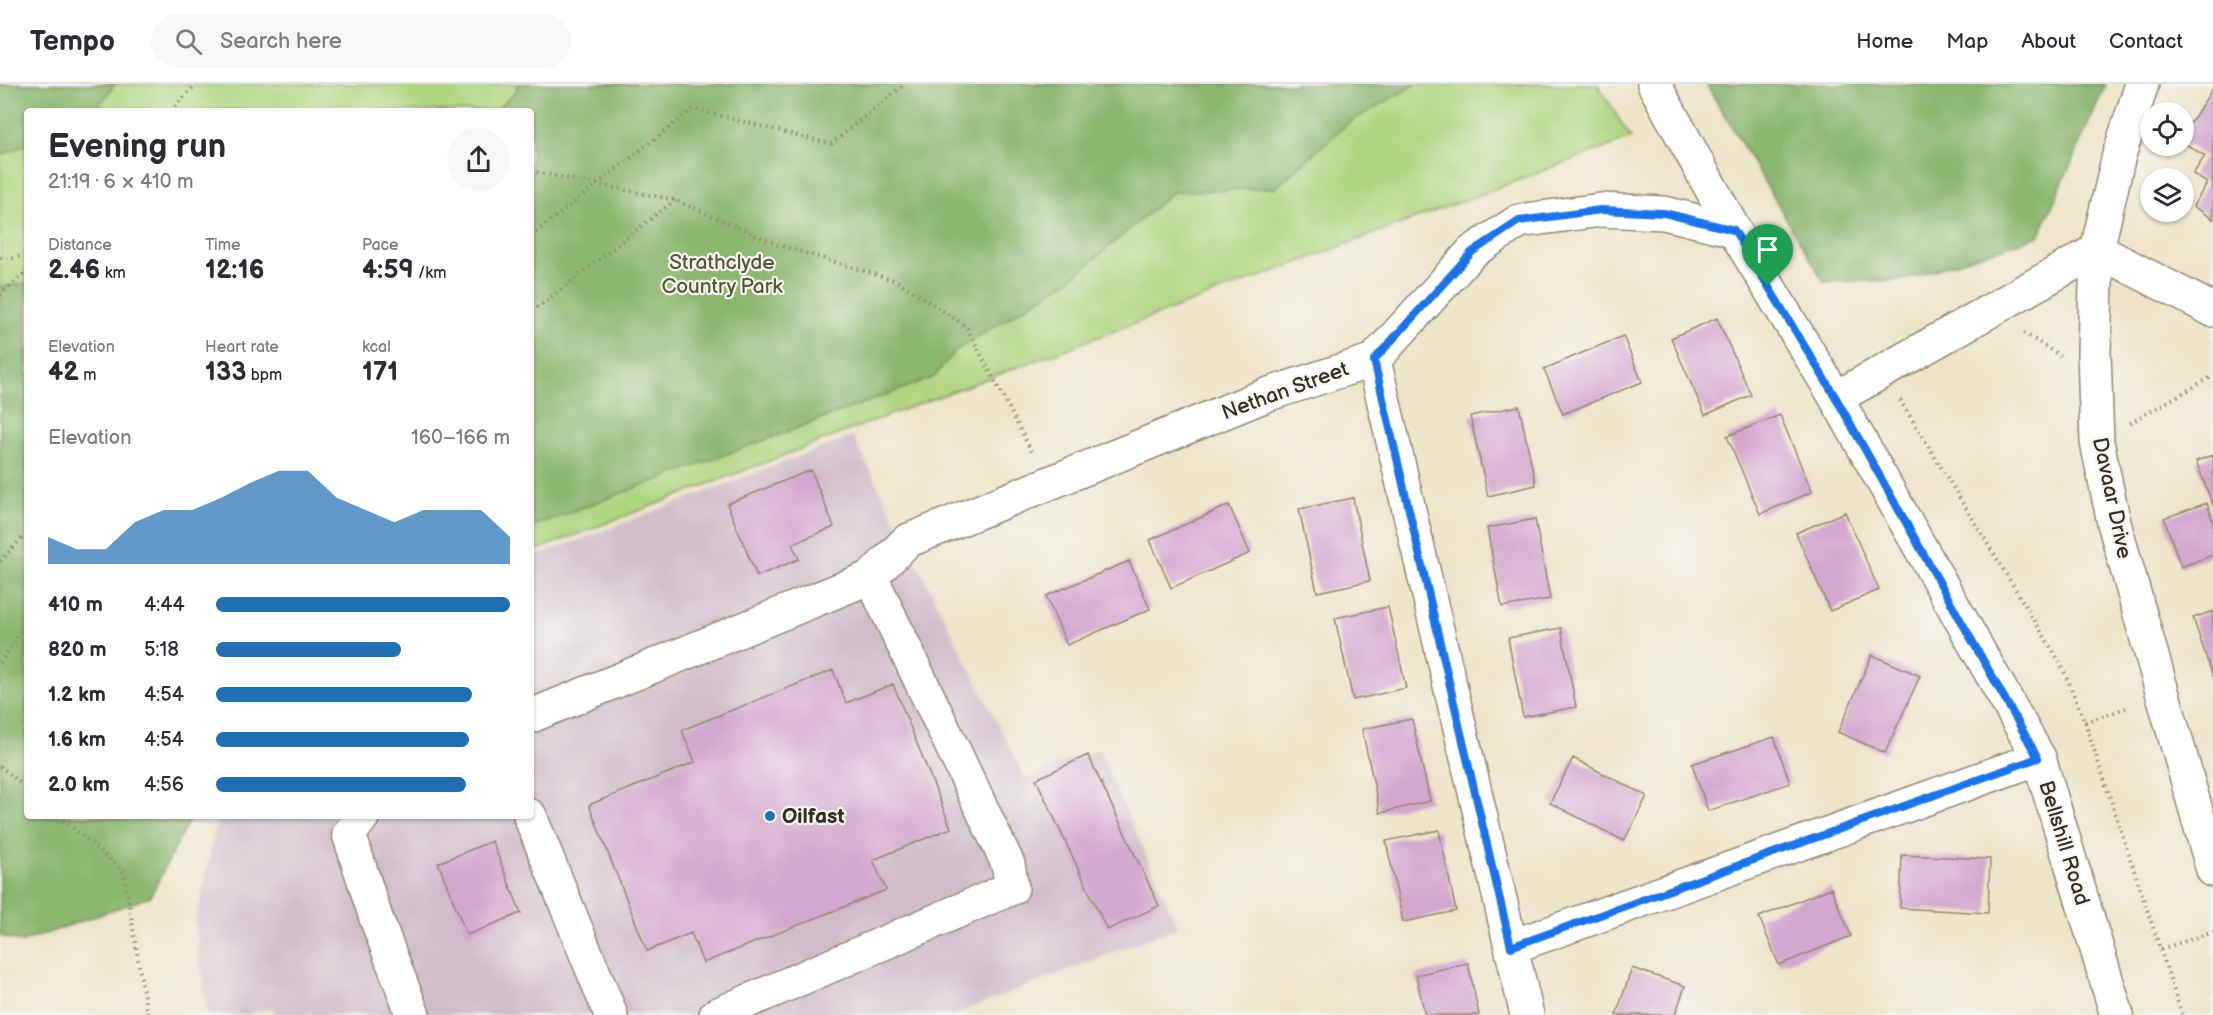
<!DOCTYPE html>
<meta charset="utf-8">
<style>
body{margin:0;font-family:"Balsamiq Sans",sans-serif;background:#f7f7f7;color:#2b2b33;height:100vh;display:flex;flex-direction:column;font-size:22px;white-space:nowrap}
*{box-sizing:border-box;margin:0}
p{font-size:20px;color:#7c7c81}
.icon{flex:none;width:33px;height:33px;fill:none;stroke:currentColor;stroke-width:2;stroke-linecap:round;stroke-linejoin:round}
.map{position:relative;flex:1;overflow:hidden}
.sheet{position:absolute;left:24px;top:24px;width:510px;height:711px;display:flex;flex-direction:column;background:#fff;border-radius:6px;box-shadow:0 2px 4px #0004}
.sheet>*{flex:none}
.tools{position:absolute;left:2140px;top:18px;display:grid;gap:12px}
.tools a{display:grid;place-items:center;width:54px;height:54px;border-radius:50%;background:#fff;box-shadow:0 2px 4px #0004;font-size:30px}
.pin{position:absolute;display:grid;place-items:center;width:51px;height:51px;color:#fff;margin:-62px -26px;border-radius:50% 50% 50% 0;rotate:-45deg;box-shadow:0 0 6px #0007}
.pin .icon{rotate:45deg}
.round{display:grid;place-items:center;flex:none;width:63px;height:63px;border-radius:32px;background:#f7f7f7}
.summary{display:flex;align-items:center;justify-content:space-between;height:102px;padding:0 24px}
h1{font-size:33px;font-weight:700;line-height:45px}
.figures{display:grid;grid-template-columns:repeat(3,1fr);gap:9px;height:102px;padding:6px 24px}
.figures div{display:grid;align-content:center}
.figures b{font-size:26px;font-weight:700}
.figures small{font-size:16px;font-weight:400}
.figures p{font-size:16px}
.chart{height:168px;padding:12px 24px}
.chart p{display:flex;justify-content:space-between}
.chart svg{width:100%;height:108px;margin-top:6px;fill:#1f6fb2;opacity:.7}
ul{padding:0 24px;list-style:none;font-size:20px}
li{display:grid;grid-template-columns:96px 72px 1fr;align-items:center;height:45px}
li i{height:15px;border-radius:8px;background:#1f6fb2}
header{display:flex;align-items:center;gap:36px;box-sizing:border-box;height:84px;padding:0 30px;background:#fff;border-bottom:2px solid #e1e1e2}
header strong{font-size:28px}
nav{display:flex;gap:33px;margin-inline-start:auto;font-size:21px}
.search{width:420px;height:54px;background:#f7f7f7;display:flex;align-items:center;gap:15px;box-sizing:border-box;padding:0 21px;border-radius:33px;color:#7c7c81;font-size:22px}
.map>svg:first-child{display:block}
.industrial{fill:#d1bdca}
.green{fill:#afd580;stroke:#75804f;stroke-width:1.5}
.forest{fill:#8bb66e;stroke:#637046;stroke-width:1.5}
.building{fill:#d4a7cf}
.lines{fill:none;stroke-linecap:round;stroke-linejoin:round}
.minor-casing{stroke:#948774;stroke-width:36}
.major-casing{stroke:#948774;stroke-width:36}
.path{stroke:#948774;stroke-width:4;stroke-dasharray:1.5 4.5;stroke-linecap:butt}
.minor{stroke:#fff;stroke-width:33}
.major{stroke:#fff;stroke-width:33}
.route-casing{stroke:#fff;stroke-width:12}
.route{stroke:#1a73e8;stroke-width:8}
.poi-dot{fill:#1f6fb2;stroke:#f6f6f2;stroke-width:2}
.labels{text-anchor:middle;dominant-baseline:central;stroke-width:4.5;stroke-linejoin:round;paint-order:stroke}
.park-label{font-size:21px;fill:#585536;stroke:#f6f6f2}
.street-label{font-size:21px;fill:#3b2a1e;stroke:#f6f6f2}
.poi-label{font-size:21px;font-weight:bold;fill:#3b2a1e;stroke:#f6f6f2;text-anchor:start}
</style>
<header>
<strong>Tempo</strong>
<div class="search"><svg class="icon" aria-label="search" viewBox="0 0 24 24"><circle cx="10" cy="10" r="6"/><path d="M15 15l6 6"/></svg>Search here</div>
<nav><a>Home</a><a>Map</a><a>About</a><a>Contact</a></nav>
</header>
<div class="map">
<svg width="2213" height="931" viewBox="0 0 2213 931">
<rect width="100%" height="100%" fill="#f6f6f2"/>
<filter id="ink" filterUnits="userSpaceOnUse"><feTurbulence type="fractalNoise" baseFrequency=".0167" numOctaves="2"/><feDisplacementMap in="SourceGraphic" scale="12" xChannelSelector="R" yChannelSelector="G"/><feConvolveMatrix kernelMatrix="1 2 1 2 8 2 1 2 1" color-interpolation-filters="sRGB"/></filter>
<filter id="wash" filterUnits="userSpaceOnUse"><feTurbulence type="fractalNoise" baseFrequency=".008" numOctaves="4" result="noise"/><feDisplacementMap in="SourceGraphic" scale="24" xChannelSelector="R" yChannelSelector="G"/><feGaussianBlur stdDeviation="1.35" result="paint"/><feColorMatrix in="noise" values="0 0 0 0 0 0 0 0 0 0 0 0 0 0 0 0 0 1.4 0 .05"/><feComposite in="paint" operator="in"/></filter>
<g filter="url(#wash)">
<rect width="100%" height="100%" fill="#eee4c9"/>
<!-- industrial -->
<path class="industrial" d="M853 352 1025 694 1098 665 1178 843 953 931H276L272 923 245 931H208L195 841 218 732H531V474Z"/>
<!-- green -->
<path class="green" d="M0 0H1597L1631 54 884 333 531 468V27H27V711L0 726Z"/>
<!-- forest -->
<path class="forest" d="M0 0H115L95 27H27V60L0 72Z
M517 0H1416L1348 39 1275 104 1173 108 1071 195 955 267 934 293 531 443V27H495L517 7Z
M1706 0H2106L2039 152 1904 196 1824 198Z
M27 199V732H191L150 813 22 858 0 852V203Z"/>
<g id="blocks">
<!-- building -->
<path class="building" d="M2213 4V135L2193 122 2207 99 2193 90 2205 72 2184 59V49Z
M1717 234 1751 311 1705 331 1671 254Z
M1623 252 1642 298 1563 330 1544 285Z
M1519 322 1536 401 1488 412 1470 332Z
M1780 331 1812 408 1760 430 1727 352Z
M2213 371V422L2196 377Z
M811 386 834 443 792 460 799 475 757 492 727 420Z
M1353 414 1370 497 1317 508 1299 425Z
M2207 419 2213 438V471L2181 483 2164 434Z
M1229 421 1250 469 1171 504 1150 456Z
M1845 428 1879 506 1830 527 1796 449Z
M1535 435 1550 515 1502 523 1487 444Z
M1129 477 1150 525 1067 561 1046 512Z
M1388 523 1406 604 1353 616 1335 534Z
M2213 527V593L2193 534Z
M1561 544 1576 623 1523 633 1508 554Z
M1872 571 1920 592 1885 669 1838 648Z
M833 586 846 619 893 600 951 744 873 776 886 806 703 879 691 849 647 867 589 721 695 678 682 646Z
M1412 635 1430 717 1380 729 1362 645Z
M1774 653 1790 699 1708 727 1692 680Z
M1088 671 1159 822 1107 846 1036 695Z
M1573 674 1647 712 1624 757 1550 719Z
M1439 746 1456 827 1403 838 1386 757Z
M492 757 521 829 467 851 438 779Z
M1902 771 1990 775 1988 829 1900 824Z
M1831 804 1851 852 1779 881 1759 833Z
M1468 879 1479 931H1425L1416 891Z
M1632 884 1685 902 1675 931H1616Z"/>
</g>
</g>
<g filter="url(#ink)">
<use href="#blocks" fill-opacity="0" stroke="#948774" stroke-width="1.5"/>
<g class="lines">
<!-- minor casing -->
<g class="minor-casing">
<path id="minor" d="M2142 0 2119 71 2097 166 2094 268 2097 358 2114 439 2213 786
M1374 276 1527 931
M1836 314 2097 166 2213 226
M531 632 871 493 907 457 1266 311 1374 276 1472 168 1519 137 1601 126 1664 129 1734 146
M363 732 349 750 376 834 413 931
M530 732 611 931
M1511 863 2039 674
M716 931 1012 804 1008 780 871 493"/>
</g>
<!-- major casing -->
<g class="major-casing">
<path id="major" d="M1654 0 1734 146 1836 314 2039 674 2117 931"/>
</g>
<!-- path -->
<path class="path" d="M171 27 196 0
M531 87 675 116 776 160 897 197 966 242 1032 368
M531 152 693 25 831 60 905 0
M0 174H13L27 171
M0 211 27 187
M531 226 542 220 675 116
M2024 249 2060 272
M1900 316 2061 580 2085 638 2182 931
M2130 339 2213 292
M0 477 27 449
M0 579 27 539
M2085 638 2129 623
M0 682 27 705
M59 732 124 788 147 931
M2161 865 2213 848"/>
<!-- minor -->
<use href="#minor" class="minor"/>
<!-- major -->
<use href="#major" class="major"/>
</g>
</g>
<g class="lines" filter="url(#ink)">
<!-- route casing -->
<g class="route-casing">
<path id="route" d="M1601 126 1664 129 1734 146 1836 314 2038 674 1511 863 1374 276 1472 168 1519 137Z"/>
</g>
<!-- route -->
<use href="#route" class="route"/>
</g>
<!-- markers -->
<circle class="poi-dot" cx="770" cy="732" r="6"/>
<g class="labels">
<!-- park labels -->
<g class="park-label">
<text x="722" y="178">Strathclyde<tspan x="722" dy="24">Country Park</tspan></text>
</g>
<!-- street labels -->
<g class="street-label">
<text transform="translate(1285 307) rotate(-20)">Nethan Street</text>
<text transform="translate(2112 414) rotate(78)">Davaar Drive</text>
<text transform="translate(2064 759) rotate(73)">Bellshill Road</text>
</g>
<!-- poi labels -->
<g class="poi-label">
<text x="782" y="732">Oilfast</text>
</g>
</g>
</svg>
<div class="tools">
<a><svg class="icon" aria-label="locate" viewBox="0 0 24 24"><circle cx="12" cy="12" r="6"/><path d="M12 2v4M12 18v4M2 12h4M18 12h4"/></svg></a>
<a><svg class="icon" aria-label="layers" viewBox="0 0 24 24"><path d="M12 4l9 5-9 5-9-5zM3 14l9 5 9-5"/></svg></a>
</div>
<div class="pin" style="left:1768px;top:202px;background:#1e9e55"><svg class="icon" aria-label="arrive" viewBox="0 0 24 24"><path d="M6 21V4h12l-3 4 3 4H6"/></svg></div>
<section class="sheet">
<div class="summary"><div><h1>Evening run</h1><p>21:19 · 6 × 410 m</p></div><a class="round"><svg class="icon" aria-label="share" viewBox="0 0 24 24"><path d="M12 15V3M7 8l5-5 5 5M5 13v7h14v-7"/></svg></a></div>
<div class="figures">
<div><p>Distance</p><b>2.46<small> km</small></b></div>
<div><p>Time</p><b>12:16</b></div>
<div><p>Pace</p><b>4:59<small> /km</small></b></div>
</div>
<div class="figures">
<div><p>Elevation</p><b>42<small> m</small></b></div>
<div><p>Heart rate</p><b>133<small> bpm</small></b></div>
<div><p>kcal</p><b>171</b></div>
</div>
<div class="chart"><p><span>Elevation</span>160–166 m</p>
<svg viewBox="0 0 160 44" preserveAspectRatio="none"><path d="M0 44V33L10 38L20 38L30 27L40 22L50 22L60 17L70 11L80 6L90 6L100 17L110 22L120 27L130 22L140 22L150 22L160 33V44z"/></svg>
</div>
<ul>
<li><b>410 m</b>4:44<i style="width:100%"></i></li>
<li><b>820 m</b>5:18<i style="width:63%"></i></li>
<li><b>1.2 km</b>4:54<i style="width:87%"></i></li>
<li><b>1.6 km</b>4:54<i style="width:86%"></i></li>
<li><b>2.0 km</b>4:56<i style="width:85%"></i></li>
</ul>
</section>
</div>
